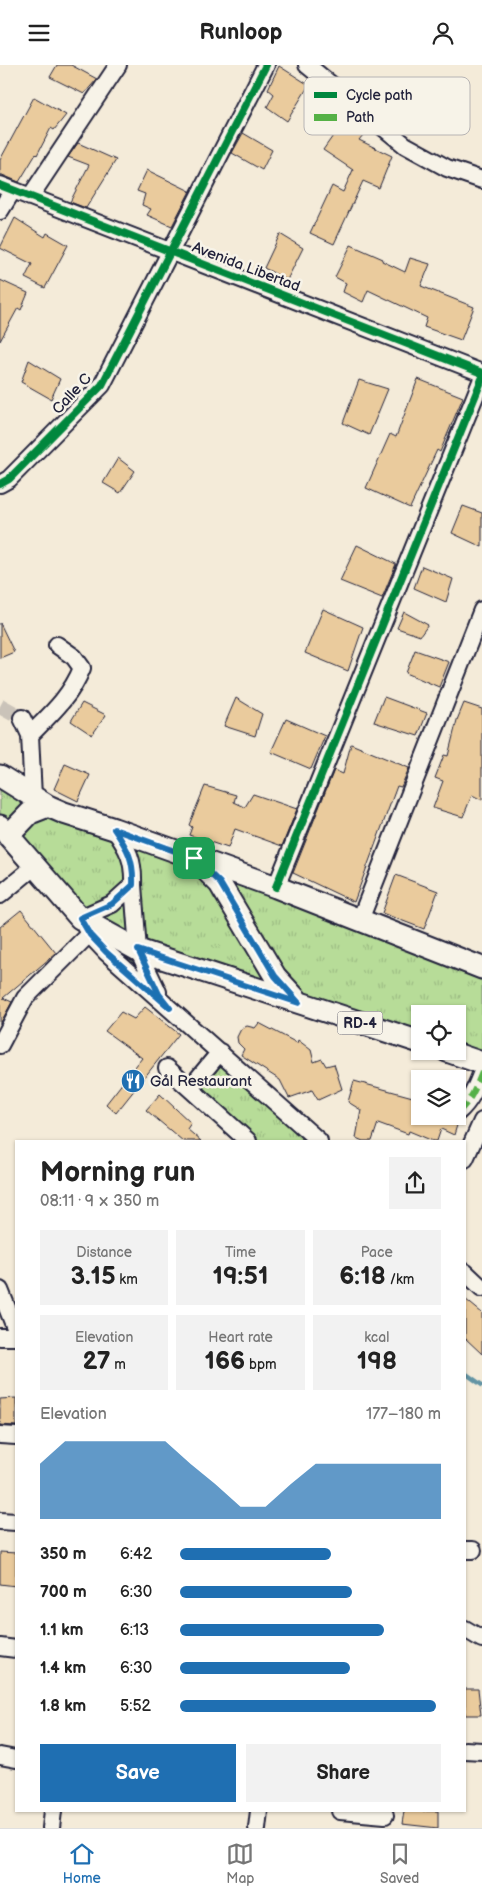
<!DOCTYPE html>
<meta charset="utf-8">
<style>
body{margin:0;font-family:"Balsamiq Sans",sans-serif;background:#f2f2f2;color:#222;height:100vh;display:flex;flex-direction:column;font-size:19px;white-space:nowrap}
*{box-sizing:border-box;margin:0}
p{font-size:16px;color:#767676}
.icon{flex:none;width:28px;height:28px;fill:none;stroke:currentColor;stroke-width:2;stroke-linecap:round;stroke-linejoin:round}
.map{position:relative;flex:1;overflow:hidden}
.details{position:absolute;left:15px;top:1075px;width:451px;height:672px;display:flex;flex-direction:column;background:#fff;border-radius:0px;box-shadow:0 1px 4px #0004}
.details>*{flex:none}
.buttons{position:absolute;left:411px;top:940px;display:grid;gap:10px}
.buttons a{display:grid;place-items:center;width:55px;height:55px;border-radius:0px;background:#fff;box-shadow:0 1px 4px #0004;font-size:25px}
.pin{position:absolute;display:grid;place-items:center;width:42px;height:42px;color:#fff;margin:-21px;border-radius:10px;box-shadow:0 2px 8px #0006}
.round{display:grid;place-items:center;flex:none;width:52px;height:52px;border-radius:0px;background:#f2f2f2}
.headline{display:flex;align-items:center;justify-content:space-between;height:85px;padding:0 25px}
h1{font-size:28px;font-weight:800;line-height:38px}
.figures{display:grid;grid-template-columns:repeat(3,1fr);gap:8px;height:85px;padding:5px 25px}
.figures div{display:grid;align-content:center;border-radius:0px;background:#f2f2f2;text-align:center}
.figures b{font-size:25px;font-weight:800}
.figures small{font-size:14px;font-weight:400}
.figures p{font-size:14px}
.chart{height:140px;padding:10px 25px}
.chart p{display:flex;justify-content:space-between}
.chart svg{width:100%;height:90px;margin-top:5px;fill:#1f6fb2;opacity:.7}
.button{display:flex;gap:10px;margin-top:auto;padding:10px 25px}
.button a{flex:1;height:58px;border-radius:0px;background:#1f6fb2;color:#fff;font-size:20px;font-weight:800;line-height:58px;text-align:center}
.button a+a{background:#f2f2f2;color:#222}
ul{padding:0 25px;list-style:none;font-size:16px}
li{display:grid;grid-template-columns:80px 60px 1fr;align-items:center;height:38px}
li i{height:12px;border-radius:6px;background:#1f6fb2}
header{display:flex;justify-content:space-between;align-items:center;height:65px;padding:0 25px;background:#fff;font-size:22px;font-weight:800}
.tabs{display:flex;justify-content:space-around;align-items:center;height:70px;border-top:1px solid #e0e0e0;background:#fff;font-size:14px;color:#767676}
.tabs a{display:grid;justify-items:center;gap:2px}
.tabs .selected{color:#1f6fb2}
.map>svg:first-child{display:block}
.park{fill:url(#park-tufts);stroke:#6c7f6a}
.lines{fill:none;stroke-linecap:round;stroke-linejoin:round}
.stream{stroke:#6394a4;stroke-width:4.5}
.building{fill:#eacb9d;stroke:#22223b}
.minor-tunnel{stroke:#cac3b9;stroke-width:16;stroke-dasharray:16 8;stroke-linecap:butt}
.minor-casing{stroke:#22223b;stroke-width:20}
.major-casing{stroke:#22223b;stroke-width:25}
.minor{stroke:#f7f3e8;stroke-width:16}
.major{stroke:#f7f3e8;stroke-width:21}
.quiet{stroke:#55b146;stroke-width:6;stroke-dasharray:12 6;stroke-linecap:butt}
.cycleway-casing{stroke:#f7f3e8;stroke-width:11}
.cycleway{stroke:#00873e;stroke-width:8}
.route-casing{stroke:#fff;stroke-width:10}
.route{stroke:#1f6fb2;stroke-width:6}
.labels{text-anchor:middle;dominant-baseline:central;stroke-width:5;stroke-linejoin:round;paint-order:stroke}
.shield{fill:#f7f3e8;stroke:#62616f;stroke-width:1}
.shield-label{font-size:14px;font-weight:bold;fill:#22223b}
.street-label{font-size:15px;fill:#22223b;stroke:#f7f3e8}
.poi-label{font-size:15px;fill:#22223b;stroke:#f7f3e8;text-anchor:start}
.key{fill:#f7f3e8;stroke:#b7b4b4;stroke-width:1}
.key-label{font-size:14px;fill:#22223b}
</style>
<header><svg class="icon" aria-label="menu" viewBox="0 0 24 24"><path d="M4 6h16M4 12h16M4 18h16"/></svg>Runloop<svg class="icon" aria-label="person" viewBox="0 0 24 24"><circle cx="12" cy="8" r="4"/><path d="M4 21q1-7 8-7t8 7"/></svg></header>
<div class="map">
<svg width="482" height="1763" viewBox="0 0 482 1763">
<defs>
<pattern id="park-tufts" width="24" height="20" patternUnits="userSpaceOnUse" patternTransform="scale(1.25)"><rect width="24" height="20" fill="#b7dc98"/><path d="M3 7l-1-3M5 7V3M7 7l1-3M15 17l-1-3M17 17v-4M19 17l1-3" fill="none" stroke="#9dbc84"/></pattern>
</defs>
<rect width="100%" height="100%" fill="#f4ebd9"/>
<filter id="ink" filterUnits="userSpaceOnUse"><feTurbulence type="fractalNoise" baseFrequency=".02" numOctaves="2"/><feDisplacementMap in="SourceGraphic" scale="10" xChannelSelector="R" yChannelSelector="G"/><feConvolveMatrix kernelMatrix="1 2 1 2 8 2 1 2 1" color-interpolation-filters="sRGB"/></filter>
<g filter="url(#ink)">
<!-- park -->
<path class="park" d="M0 711 482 904V998L458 986V949H420V977L139 885 159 929 106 887 0 761Z
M220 987 319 1076H248L190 1023Z"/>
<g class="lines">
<!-- stream -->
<path class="stream" d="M465 1308 482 1320"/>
</g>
<!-- building -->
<path class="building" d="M57 0H71L97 14 84 29 50 12Z
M279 1 309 20 287 56 267 42 274 29 268 24Z
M34 32 66 50 54 65 51 63 37 90 36 89 19 117 0 109V95Z
M345 54 363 70 359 75 392 91 379 123 363 116 334 179 310 168 332 121 343 127 353 105 323 85Z
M243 68 272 85 262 105 232 88Z
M78 78 116 95 86 143 70 137 89 100 68 92Z
M147 105 190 126 172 161 147 150 151 144 142 140 145 129 137 126Z
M15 153 45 172 47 168 68 180 45 223 25 213 32 199 0 183Z
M280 169 303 183 287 215 264 203Z
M351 180 383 194 382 196 405 207 410 193 430 199 421 221 474 242 461 275 424 262 427 253 368 225 363 237 343 227 346 218 335 212Z
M0 215 28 228 21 245 18 243 0 276Z
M29 295 60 314 51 334 21 317Z
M418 314 463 332 440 387 437 385 410 443 366 423 390 369 396 372Z
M359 315 388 324 369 370 343 358Z
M118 393 135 406 120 428 103 418Z
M463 441 482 448V482L452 468Z
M357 480 396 499 382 533 340 516Z
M422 501 453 514 446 537 414 523Z
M323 544 363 562 348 606 305 588Z
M404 547 428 560 420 571 397 563Z
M0 558 14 587 0 593Z
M415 585 449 597 439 622 406 608Z
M384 632 427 648 418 671 374 657Z
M236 633 262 649 255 671 224 661Z
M82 638 106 650 92 670 71 656Z
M464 638 482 644V735L472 730 463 752 433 743 443 716 435 713 444 690 448 691 457 655Z
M286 654 325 671 311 704 271 687Z
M351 679 409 703 401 722 397 721 354 837 293 808 334 705 343 709Z
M65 699 90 710 78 736 54 724Z
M205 721 236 730 234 737 245 742 253 729 297 744 282 781 235 764 228 783 189 770 192 762 189 760Z
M396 810 438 826 424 864 382 848Z
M21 845 56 888 3 933 12 937 0 959V862Z
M145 942 179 969 116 1048 106 1039 142 993 105 966 121 947 134 954Z
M259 958 297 978 298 975 311 985 314 997 322 994 326 1001 334 999 342 1024 318 1035 312 1025 289 1033 280 1015 241 990 244 984 238 978 237 972 241 964 247 961 255 963Z
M354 1016 420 1034V1051H449L450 1054 458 1057 454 1070 441 1064 437 1076H433L409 1066 408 1069 378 1058 372 1076H363L356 1073 361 1045 348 1037Z
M160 1029 191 1058 187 1064 201 1076H183L146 1045Z
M465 1234 482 1248V1289L465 1273Z
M16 1333V1361L0 1360V1334Z
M0 1487 16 1488V1521L0 1519Z
M465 1624H478L481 1650H465Z
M404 1746H438V1763L402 1759Z"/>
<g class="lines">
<!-- minor-tunnel -->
<path class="minor-tunnel" d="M0 641 22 653"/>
<!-- minor casing -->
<g class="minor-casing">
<path id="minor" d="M307 0 405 80 447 103 482 115
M0 120 482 308
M30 132 118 0
M0 146 13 125
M0 419 9 414 102 320 266 0
M22 653 30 670 33 732
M30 670C51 649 71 631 82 603L74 592 57 580
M114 764C128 784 134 795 133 820L112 839 80 853 90 870 106 887 319 1076
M133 820 138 885 158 927
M276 822 482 314
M0 830 35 801
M360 855 482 545
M0 980 25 933 96 862
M167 1003 248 1076
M190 1023 220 987
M458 1047C471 1036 476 1022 482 1007
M465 1094 482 1056
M465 1207 482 1223
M0 1225 16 1265
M0 1272H16
M0 1370 16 1371
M0 1456 16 1457
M465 1485H473
M465 1564 482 1574
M0 1582 16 1584
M465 1685 482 1686
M0 1691 16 1694
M340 1746 385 1750
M51 1763 53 1746
M257 1763 259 1746"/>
</g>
<!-- major casing -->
<g class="major-casing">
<path id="major" d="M0 711 48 741 64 748 114 764 276 822 482 903
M0 761 80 853 138 885 420 977
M8 771 30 748 48 741
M199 798 220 819 275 911 297 935
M447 986 482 998"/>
</g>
<!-- minor -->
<use href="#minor" class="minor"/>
<!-- major -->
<use href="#major" class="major"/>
<!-- quiet -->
<path class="quiet" d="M458 1047C471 1036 476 1022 482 1007"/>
<!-- cycleway casing -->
<g class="cycleway-casing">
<path id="cycleway" d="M0 120 482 308
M0 419 9 414 102 320 266 0
M276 822 482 314"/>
</g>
<!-- cycleway -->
<use href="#cycleway" class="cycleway"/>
</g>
</g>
<g class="lines" filter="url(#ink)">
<!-- route casing -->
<g class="route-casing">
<path id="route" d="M114 764 194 793 220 818 275 911 299 938 138 885 159 929 170 943 106 887 90 870 80 853 112 839 133 820C134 795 128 784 114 764Z"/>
</g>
<!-- route -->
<use href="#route" class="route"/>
</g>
<!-- icons -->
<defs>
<g id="restaurant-disc" transform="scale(1.25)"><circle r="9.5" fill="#1f6fb2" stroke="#f7f3e8"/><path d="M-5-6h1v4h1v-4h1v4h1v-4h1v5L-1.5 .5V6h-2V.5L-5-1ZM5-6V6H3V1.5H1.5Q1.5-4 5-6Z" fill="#fff"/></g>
</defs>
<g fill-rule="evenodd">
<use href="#restaurant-disc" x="133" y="1016"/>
</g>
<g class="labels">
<!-- shield labels -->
<rect class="shield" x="337.5" y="946.5" width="45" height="23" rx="4"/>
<g class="shield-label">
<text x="360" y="958">RD-4</text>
</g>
<!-- street labels -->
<g class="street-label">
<text transform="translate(246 202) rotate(21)">Avenida Libertad</text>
<text transform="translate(72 329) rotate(-47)">Calle C</text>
</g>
<!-- poi labels -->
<g class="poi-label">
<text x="150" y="1016">Gål Restaurant</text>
</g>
</g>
<!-- legend -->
<rect x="304" y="12" width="166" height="58" rx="8" class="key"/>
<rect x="314" y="27" width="23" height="6" fill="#00873e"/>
<rect x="314" y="49" width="23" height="7" fill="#55b146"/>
<g class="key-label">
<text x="346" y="35">Cycle path</text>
<text x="346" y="57">Path</text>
</g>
</svg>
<div class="buttons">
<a><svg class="icon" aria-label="locate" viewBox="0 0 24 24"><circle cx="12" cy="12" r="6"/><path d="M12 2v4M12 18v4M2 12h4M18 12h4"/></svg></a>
<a><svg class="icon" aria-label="layers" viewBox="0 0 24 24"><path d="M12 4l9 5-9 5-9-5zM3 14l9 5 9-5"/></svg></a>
</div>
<div class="pin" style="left:194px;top:793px;background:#1e9e55"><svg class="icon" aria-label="arrive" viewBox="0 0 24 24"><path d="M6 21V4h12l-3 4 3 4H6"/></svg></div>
<section class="details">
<div class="headline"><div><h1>Morning run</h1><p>08:11 · 9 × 350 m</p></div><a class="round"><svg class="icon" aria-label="share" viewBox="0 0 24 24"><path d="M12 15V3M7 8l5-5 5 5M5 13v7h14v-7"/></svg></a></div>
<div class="figures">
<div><p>Distance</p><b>3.15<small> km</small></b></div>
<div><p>Time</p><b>19:51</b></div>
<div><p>Pace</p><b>6:18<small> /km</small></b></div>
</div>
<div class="figures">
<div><p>Elevation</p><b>27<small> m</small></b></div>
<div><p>Heart rate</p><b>166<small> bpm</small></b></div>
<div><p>kcal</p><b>198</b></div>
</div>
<div class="chart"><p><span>Elevation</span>177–180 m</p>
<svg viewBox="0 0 160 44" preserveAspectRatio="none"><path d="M0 44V17L10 6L20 6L30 6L40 6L50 6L60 17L70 27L80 38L90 38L100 27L110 17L120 17L130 17L140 17L150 17L160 17V44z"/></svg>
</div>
<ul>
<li><b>350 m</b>6:42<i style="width:58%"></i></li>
<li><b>700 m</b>6:30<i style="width:66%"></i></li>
<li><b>1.1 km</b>6:13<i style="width:78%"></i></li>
<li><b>1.4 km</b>6:30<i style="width:65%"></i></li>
<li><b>1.8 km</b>5:52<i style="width:98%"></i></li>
</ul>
<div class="button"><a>Save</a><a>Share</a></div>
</section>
</div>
<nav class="tabs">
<a class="selected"><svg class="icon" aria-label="home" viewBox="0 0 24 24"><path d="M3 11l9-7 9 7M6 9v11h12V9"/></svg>Home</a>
<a><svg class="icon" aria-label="map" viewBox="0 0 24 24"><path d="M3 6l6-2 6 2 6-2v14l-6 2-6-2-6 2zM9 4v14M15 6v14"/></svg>Map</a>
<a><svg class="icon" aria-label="saved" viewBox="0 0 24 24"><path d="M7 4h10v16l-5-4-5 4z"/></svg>Saved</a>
</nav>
